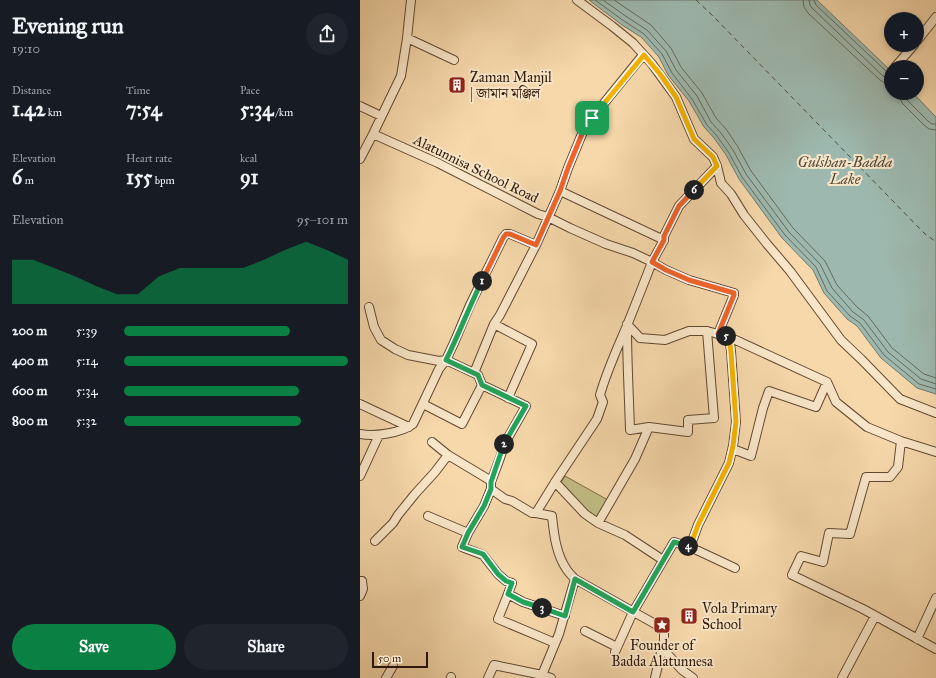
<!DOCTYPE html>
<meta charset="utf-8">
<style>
body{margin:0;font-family:"IM FELL Great Primer","Noto Serif Bengali",serif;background:#20242c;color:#f1f3f6;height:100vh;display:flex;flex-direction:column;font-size:15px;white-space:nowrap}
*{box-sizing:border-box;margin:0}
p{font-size:13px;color:#9ea1a6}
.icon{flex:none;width:22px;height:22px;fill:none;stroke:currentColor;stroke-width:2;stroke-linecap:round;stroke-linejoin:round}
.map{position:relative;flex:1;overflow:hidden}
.side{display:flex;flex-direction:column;background:#171b24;width:360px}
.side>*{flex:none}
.buttons{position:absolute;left:524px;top:12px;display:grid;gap:8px}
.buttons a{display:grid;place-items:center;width:40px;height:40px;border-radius:50%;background:#171b24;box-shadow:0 2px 6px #0003;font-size:20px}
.scale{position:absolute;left:12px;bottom:10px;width:56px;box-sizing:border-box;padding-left:4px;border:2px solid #30190a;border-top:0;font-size:11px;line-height:14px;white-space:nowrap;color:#30190a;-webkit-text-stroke:3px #f9e6c8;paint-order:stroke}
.pin{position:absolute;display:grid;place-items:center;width:34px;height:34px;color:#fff;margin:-17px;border-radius:8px;box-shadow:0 2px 6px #0006}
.km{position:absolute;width:20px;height:20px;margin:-10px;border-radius:50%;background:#222;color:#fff;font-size:11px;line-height:20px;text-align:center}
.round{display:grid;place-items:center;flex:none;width:42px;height:42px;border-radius:21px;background:#20242c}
.headline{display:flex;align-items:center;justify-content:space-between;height:68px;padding:0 12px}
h1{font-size:22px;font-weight:700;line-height:30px}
.metrics{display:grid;grid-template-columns:repeat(3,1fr);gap:6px;height:68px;padding:4px 12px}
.metrics div{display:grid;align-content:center}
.metrics b{font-size:20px;font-weight:700}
.metrics small{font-size:11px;font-weight:400}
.metrics p{font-size:11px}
.chart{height:112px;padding:8px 12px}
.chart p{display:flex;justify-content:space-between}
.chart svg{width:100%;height:72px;margin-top:4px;fill:#0b8043;opacity:.7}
.cta{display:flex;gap:8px;margin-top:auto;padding:8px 12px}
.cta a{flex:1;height:46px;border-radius:24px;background:#0b8043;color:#fff;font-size:16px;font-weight:700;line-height:46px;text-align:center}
.cta a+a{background:#20242c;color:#f1f3f6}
ul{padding:0 12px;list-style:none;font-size:13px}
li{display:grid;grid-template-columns:64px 48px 1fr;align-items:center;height:30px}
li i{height:10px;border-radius:5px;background:#0b8043}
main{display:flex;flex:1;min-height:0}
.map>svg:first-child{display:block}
.green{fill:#c2bd84;stroke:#796b47}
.water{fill:#9db9af;stroke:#71796d}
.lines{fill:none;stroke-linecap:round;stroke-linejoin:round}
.shore{stroke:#66695c;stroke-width:1}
.ferry{stroke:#51493c;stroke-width:1;stroke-dasharray:5 4;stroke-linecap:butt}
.minor-casing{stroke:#624932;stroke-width:10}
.minor{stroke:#f9e6c8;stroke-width:8}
.split-1-casing{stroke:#fff;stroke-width:8}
.split-2-casing{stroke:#fff;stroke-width:8}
.split-3-casing{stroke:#fff;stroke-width:8}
.split-4-casing{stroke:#fff;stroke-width:8}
.split-5-casing{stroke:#fff;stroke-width:8}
.split-6-casing{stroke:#fff;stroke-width:8}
.split-7-casing{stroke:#fff;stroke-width:8}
.split-1{stroke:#f0652b;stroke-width:5}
.split-2{stroke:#22a559;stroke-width:5}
.split-3{stroke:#22a559;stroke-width:5}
.split-4{stroke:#22a559;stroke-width:5}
.split-5{stroke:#f5b400;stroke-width:5}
.split-6{stroke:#f0652b;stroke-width:5}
.split-7{stroke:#f5b400;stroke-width:5}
.labels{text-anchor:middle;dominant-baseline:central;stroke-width:4;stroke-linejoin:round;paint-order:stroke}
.poi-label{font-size:14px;fill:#30190a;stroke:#f9e6c8;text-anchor:start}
.street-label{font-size:14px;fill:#30190a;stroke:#f9e6c8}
.water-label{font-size:15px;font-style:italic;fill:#51493c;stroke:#f9e6c8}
</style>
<main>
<section class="side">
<div class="headline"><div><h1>Evening run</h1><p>19:10</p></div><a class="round"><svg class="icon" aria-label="share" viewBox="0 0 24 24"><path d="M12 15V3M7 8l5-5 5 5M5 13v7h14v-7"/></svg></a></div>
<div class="metrics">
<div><p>Distance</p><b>1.42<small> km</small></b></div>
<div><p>Time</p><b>7:54</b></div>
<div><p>Pace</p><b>5:34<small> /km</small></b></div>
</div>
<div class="metrics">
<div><p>Elevation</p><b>6<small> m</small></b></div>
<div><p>Heart rate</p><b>155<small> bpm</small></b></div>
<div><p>kcal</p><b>91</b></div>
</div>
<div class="chart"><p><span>Elevation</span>95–101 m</p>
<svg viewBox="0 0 160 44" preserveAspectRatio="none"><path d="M0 44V17L10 17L20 22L30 27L40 33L50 38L60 38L70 27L80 22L90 22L100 22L110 22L120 17L130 11L140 6L150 11L160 17V44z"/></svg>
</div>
<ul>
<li><b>200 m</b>5:39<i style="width:74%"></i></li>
<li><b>400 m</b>5:14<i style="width:100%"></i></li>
<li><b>600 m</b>5:34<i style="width:78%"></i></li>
<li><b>800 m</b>5:32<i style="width:79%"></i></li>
</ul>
<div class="cta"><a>Save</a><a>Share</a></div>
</section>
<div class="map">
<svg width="576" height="678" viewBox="0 0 576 678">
<rect width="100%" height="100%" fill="#f6d8ab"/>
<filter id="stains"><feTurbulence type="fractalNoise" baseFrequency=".005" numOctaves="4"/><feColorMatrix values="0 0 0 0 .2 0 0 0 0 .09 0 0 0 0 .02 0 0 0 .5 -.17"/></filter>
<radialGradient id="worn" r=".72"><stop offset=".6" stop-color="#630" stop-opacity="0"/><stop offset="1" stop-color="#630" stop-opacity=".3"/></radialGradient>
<!-- green -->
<path class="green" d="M205 476 248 500 237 519 226 513 199 486Z"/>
<!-- water -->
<path class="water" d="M229 0H457L531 71V93H553L576 117V394L557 388 521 358 497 326 487 319 464 293 453 270 422 238 379 179 366 155 354 138 344 127 329 101 308 75 299 57 281 37 262 25Z"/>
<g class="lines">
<!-- shore -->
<path class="shore" d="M235 0 264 21 284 34 302 54 312 73 332 99 347 125 357 136 369 153 382 177 425 235 456 267 467 291 490 316 500 323 524 355 559 384 576 389
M243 0 267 17 287 30 306 51 316 70 337 96 351 122 361 133 373 150 386 174 429 232 460 264 472 288 493 312 504 320 528 352 561 379 576 384
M254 0 291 25 311 48 321 67 342 93 356 118 366 129 378 147 391 171 433 228 465 261 477 285 497 307 508 316 532 348 564 374 576 378
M443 0 444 7 448 13 520 80 525 83 531 84
M449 0 450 5 452 8 523 76 527 78H531
M454 0 456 5 527 72 531 73
M539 93 540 98 542 103 564 125 569 129 576 130
M545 93 547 100 568 121 572 124H576"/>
<!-- ferry -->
<path class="ferry" d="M336 0 353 16 564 233 576 242"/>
<!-- minor casing -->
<g class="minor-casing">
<path id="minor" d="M51 0 47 38 41 76 13 134 78 163 178 214 188 217 210 228 246 244 273 253 292 262C284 283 276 303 268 323 258 347 247 370 240 395L243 402 237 419 195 482 176 513 192 516C194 535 196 554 207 570 209 573 212 576 215 579L304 629V642L302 648 322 670 333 678
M217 0 252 26 273 43 292 64 316 97 334 139 353 157 357 166 361 183 371 194 384 215 407 244 430 271 481 340 501 359 540 399 576 413
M47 38 94 60
M557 41 576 17
M535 67 554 45
M0 106 21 116
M0 159 13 134
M357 166 319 206 304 236V240L292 262 306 270 329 280 374 293V295L358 334
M200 191 304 240
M9 307 14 327 21 340 35 349 48 355 79 361 86 360 114 373 118 375 122 385 166 406 145 443 140 458 131 482V489L145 499 152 501 172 513H176
M134 324 172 344 148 398
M267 324 280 338 305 340 329 331H347L369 337 467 382 476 402 507 427 541 441 576 452
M114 373 134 324 140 315 176 245 200 191 208 168 222 134 232 118 283 55
M0 404 49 427
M63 404 102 424 122 385
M289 427 328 432V420L354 418 347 331
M0 434C14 437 41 433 53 424L79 369 86 360 94 343 110 305 143 238 146 234H150L176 245
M541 441 538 467 530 477H506L490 534 469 533 463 562 441 556 432 575 503 609 576 649
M72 442 88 455 128 479 131 482
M373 449 391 456 403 408 409 391 456 407 467 382
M0 476 19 435
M195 482 225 514 238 523 265 535 303 560
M131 489 124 506 108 533 102 547 123 555 138 574 146 581 152 583 148 594 163 602 205 616
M68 516 108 533
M238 523 275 459 289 427 270 430C269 396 267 361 267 327
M15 541 33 523 38 515 55 494 75 472 88 455
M330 547 338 525 369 463 373 446 376 422 371 351 369 337
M0 581H2L3 589 0 596
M148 594 138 619 195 643
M225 631 257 647
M557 639 576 598
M255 652 273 612 314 542 330 547 375 568
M182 675 199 634 215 579
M26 678 33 666
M91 678V677
M128 678 134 665 182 675 191 678
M295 678 302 648
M482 678 515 616"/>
</g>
<!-- minor -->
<use href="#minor" class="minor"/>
</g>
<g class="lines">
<!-- split-1 casing -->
<g class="split-1-casing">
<path id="split-1" d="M122 281 143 238 146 234H150L176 245 200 191 208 168 222 134 232 118"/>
</g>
<!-- split-2 casing -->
<g class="split-2-casing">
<path id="split-2" d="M122 281C109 307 99 334 86 360L118 375 122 385 166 406 144 444"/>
</g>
<!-- split-3 casing -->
<g class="split-3-casing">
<path id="split-3" d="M144 444 131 482V489L124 506 108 533 102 547 123 554 138 574 146 581 152 583 148 594 163 602 182 608"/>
</g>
<!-- split-4 casing -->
<g class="split-4-casing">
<path id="split-4" d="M182 608 205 616 215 579 273 612 314 542 328 546"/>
</g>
<!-- split-5 casing -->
<g class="split-5-casing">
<path id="split-5" d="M328 546 330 547 338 525 369 463 373 446 376 422 371 352 369 337 366 336"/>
</g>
<!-- split-6 casing -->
<g class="split-6-casing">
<path id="split-6" d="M334 190 319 206 304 236V240L292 262 306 270 329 280 374 293V295L358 334 366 336"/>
</g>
<!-- split-7 casing -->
<g class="split-7-casing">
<path id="split-7" d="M232 118 284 55 300 74 316 97 334 139 353 157 357 166 334 190"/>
</g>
<!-- split-1 -->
<use href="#split-1" class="split-1"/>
<!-- split-2 -->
<use href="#split-2" class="split-2"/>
<!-- split-3 -->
<use href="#split-3" class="split-3"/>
<!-- split-4 -->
<use href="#split-4" class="split-4"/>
<!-- split-5 -->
<use href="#split-5" class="split-5"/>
<!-- split-6 -->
<use href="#split-6" class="split-6"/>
<!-- split-7 -->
<use href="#split-7" class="split-7"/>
</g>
<!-- icons -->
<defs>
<g id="building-square" transform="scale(0.9)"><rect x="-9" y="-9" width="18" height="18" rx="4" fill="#8f2418" stroke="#f9e6c8"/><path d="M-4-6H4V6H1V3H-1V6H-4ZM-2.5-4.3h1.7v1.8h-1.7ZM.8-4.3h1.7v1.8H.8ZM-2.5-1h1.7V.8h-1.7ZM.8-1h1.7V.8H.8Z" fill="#fff"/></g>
<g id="sight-square" transform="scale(0.9)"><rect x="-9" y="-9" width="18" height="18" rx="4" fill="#8f2418" stroke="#f9e6c8"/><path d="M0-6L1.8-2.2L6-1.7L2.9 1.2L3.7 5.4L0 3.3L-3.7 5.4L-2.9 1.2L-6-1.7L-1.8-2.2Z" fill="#fff"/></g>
</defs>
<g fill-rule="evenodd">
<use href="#building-square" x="97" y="85"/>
<use href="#building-square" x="329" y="616"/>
<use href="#sight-square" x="302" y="625"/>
</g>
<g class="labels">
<!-- poi labels -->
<g class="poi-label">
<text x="110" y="77">Zaman Manjil<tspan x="110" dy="16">| জামান মঞ্জিল</tspan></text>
<text x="342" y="608">Vola Primary<tspan x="342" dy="16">School</tspan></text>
<text x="302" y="645" text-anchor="middle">Founder of<tspan x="302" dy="16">Badda Alatunnesa</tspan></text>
</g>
<!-- street labels -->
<g class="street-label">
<text transform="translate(116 169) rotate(26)">Alatunnisa School Road</text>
</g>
<!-- water labels -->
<g class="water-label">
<text x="485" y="162">Gulshan-Badda<tspan x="485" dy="17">Lake</tspan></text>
</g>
</g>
<rect width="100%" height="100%" filter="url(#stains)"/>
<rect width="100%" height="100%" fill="url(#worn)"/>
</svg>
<div class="buttons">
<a>+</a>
<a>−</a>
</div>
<div class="scale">50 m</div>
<div class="pin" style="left:232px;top:118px;background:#1e9e55"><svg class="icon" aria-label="arrive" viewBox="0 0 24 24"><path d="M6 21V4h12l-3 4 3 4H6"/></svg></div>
<b class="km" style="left:122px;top:281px">1</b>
<b class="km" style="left:144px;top:444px">2</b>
<b class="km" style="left:182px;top:608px">3</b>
<b class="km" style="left:328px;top:546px">4</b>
<b class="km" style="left:366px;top:336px">5</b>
<b class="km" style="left:334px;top:190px">6</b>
</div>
</main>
